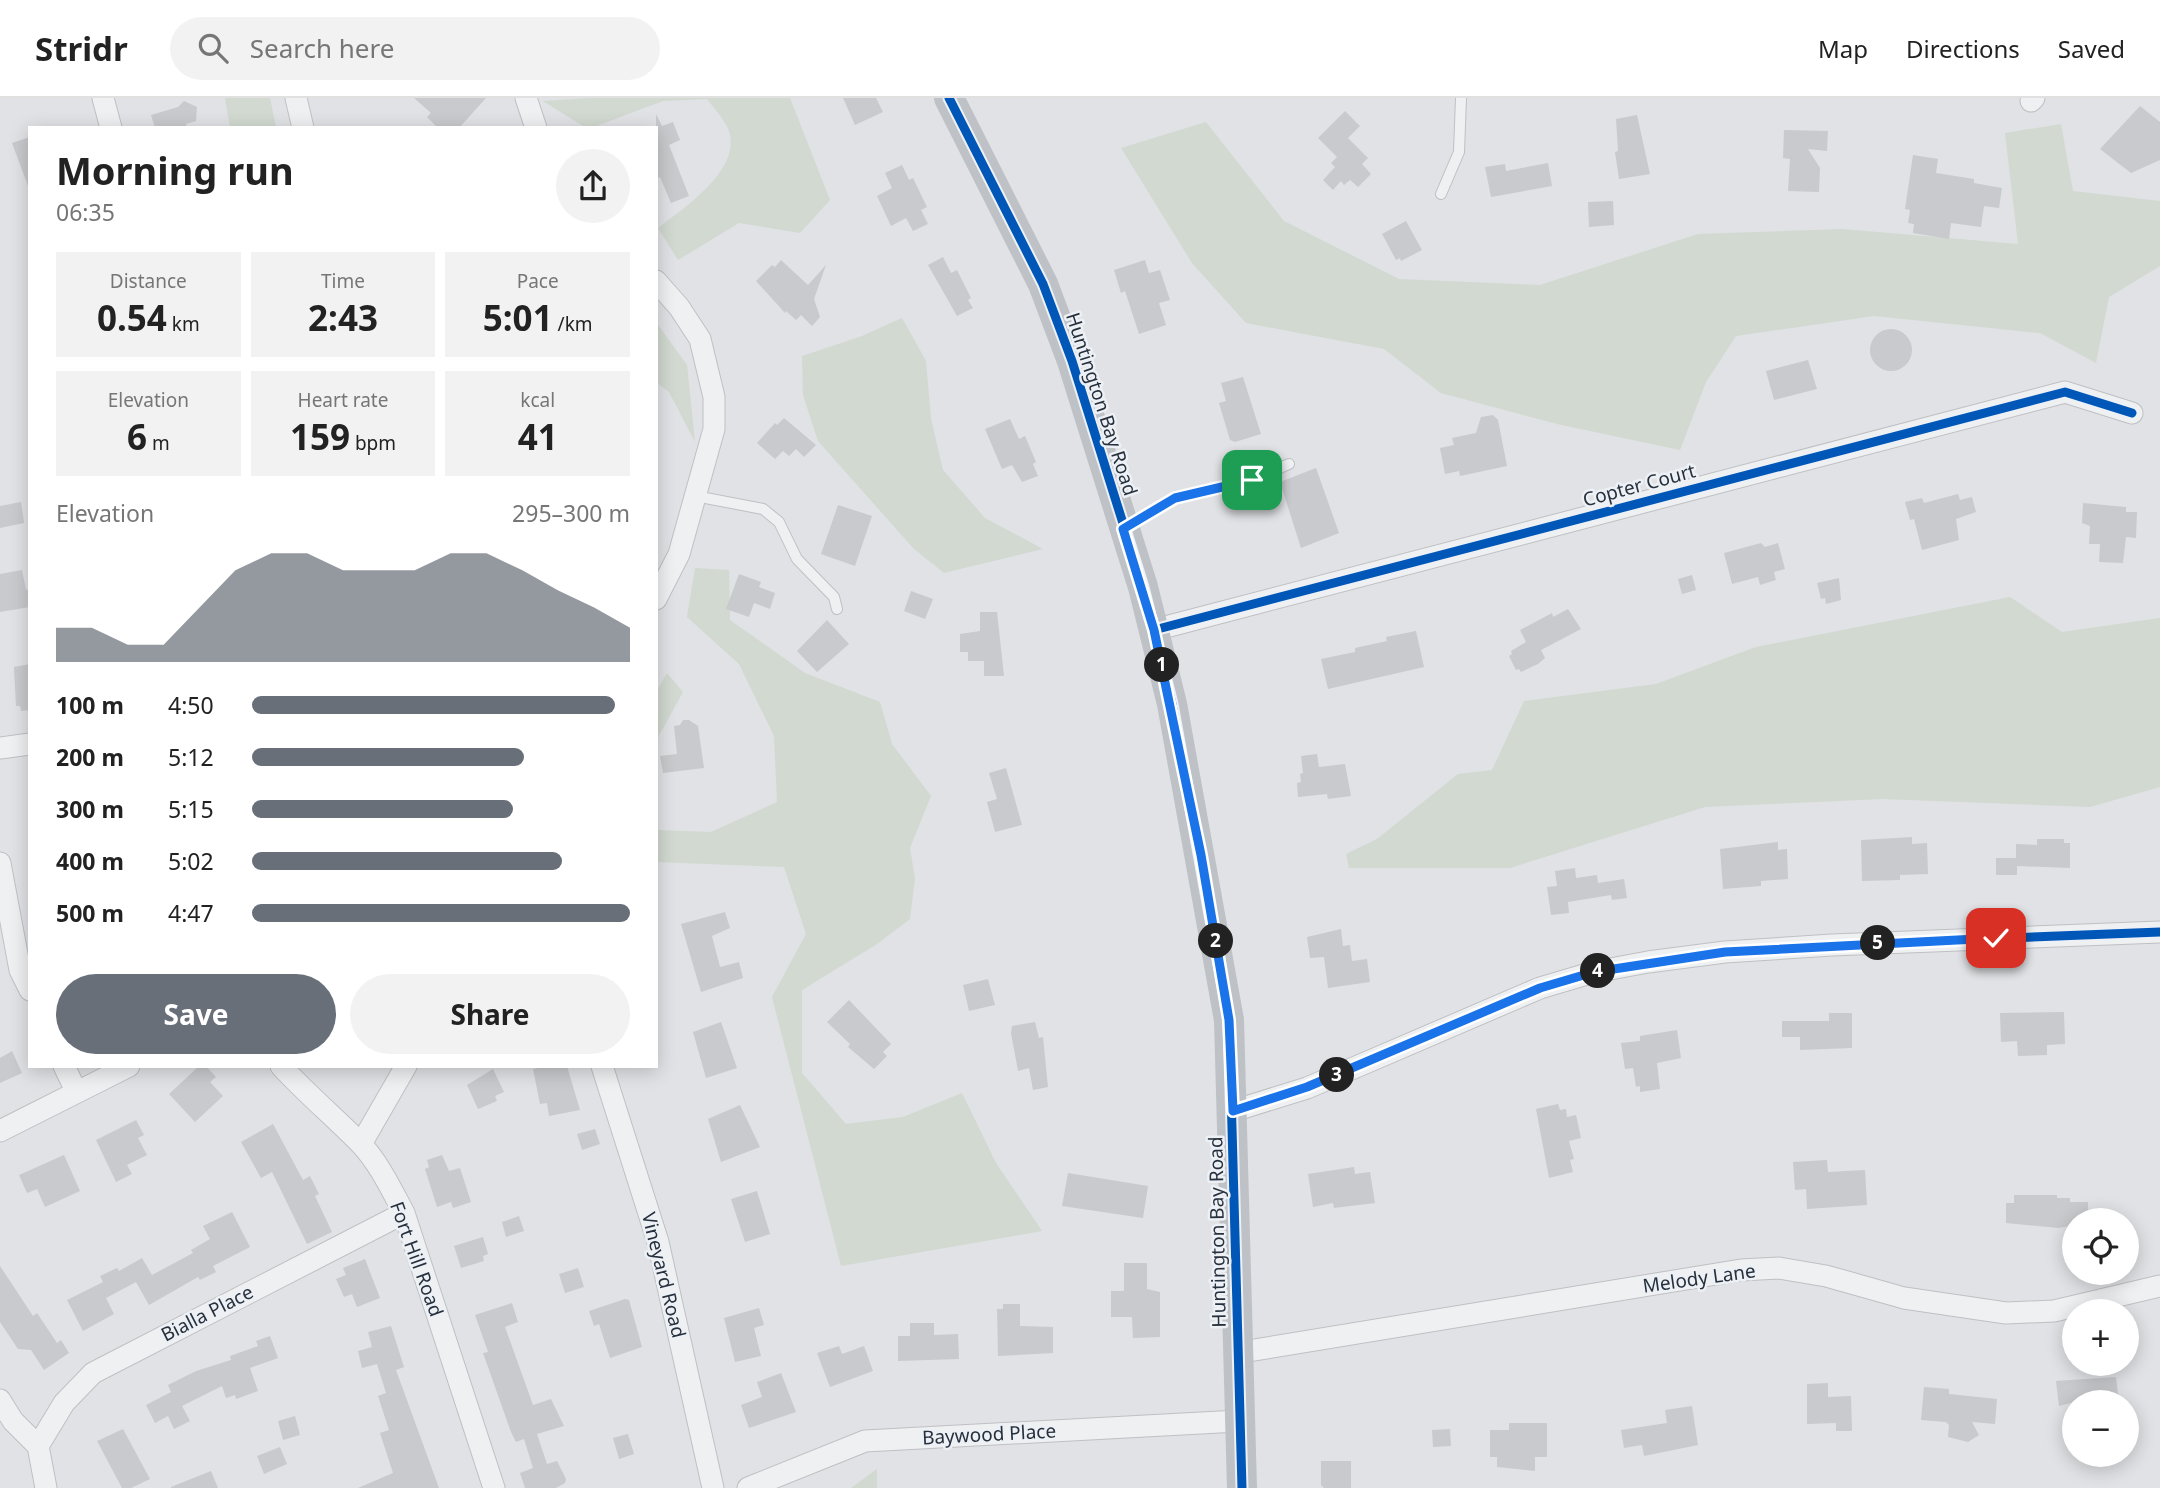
<!DOCTYPE html>
<meta charset="utf-8">
<style>
body{margin:0;font-family:"Noto Sans",sans-serif;background:#f2f2f2;color:#222;height:100vh;display:flex;flex-direction:column;font-size:26px;white-space:nowrap}
*{box-sizing:border-box;margin:0}
p{font-size:23px;color:#767676}
.icon{flex:none;width:38px;height:38px;fill:none;stroke:currentColor;stroke-width:2;stroke-linecap:round;stroke-linejoin:round}
.map{position:relative;flex:1;overflow:hidden}
.side{position:absolute;left:28px;top:28px;width:630px;height:942px;display:flex;flex-direction:column;background:#fff;border-radius:0px;box-shadow:0 4px 18px #0003}
.side>*{flex:none}
.buttons{position:absolute;left:2062px;top:1110px;display:grid;gap:14px}
.buttons a{display:grid;place-items:center;width:77px;height:77px;border-radius:50%;background:#fff;box-shadow:0 4px 18px #0003;font-size:35px}
.pin{position:absolute;display:grid;place-items:center;width:60px;height:60px;color:#fff;margin:-30px;border-radius:14px;box-shadow:0 4px 10px #0006}
.km{position:absolute;width:35px;height:35px;margin:-18px;border-radius:50%;background:#222;color:#fff;font-size:19px;line-height:35px;text-align:center}
.round{display:grid;place-items:center;flex:none;width:74px;height:74px;border-radius:37px;background:#f2f2f2}
.head{display:flex;align-items:center;justify-content:space-between;height:119px;padding:0 28px}
h1{font-size:38px;font-weight:700;line-height:52px}
.metrics{display:grid;grid-template-columns:repeat(3,1fr);gap:10px;height:119px;padding:7px 28px}
.metrics div{display:grid;align-content:center;border-radius:0px;background:#f2f2f2;text-align:center}
.metrics b{font-size:35px;font-weight:700}
.metrics small{font-size:19px;font-weight:400}
.metrics p{font-size:19px}
.chart{height:196px;padding:14px 28px}
.chart p{display:flex;justify-content:space-between}
.chart svg{width:100%;height:126px;margin-top:7px;fill:#686f78;opacity:.7}
.button{display:flex;gap:14px;margin-top:auto;padding:14px 28px}
.button a{flex:1;height:80px;border-radius:42px;background:#686f78;color:#fff;font-size:28px;font-weight:700;line-height:80px;text-align:center}
.button a+a{background:#f2f2f2;color:#222}
ul{padding:0 28px;list-style:none;font-size:23px}
li{display:grid;grid-template-columns:112px 84px 1fr;align-items:center;height:52px}
li i{height:18px;border-radius:9px;background:#686f78}
header{display:flex;align-items:center;gap:42px;box-sizing:border-box;height:98px;padding:0 35px;background:#fff;border-bottom:2px solid #e0e0e0}
header strong{font-size:33px}
nav{display:flex;gap:38px;margin-inline-start:auto;font-size:24px}
.search{width:490px;height:63px;background:#f2f2f2;display:flex;align-items:center;gap:18px;box-sizing:border-box;padding:0 24px;border-radius:38px;color:#767676;font-size:26px}
.map>svg:first-child{display:block}
.green{fill:#d1d9d0}
.building{fill:#c8cacd}
.lines{fill:none;stroke-linecap:round;stroke-linejoin:round}
.lane-casing{stroke:#bec0c3;stroke-width:12}
.street-casing{stroke:#bec0c3;stroke-width:23}
.lane{stroke:#eff0f2;stroke-width:10}
.street{stroke:#eff0f2;stroke-width:21}
.secondary{stroke:#bec1c5;stroke-width:30}
.cycleway-casing{stroke:#edf1f5;stroke-width:13}
.cycleway{stroke:#0057b8;stroke-width:9}
.route-casing{stroke:#fff;stroke-width:14}
.route{stroke:#1a73e8;stroke-width:9}
.labels{text-anchor:middle;dominant-baseline:central;stroke-width:5;stroke-linejoin:round;paint-order:stroke}
.street-label{font-size:19px;fill:#27313d;stroke:#edf1f5}
</style>
<header>
<strong>Stridr</strong>
<div class="search"><svg class="icon" aria-label="search" viewBox="0 0 24 24"><circle cx="10" cy="10" r="6"/><path d="M15 15l6 6"/></svg>Search here</div>
<nav><a>Map</a><a>Directions</a><a>Saved</a></nav>
</header>
<div class="map">
<svg width="2160" height="1390" viewBox="0 0 2160 1390">
<rect width="100%" height="100%" fill="#e0e2e5"/>
<!-- green -->
<path class="green" d="M225 0H270L276 30H230Z
M590 0H790L830 102 800 135 739 125 678 162 658 130C683 111 742 72 729 33 725 22 714 10 707 1L663 3 591 30H586L543 3Z
M1206 24 1284 123 1399 181 1540 187 1698 136 1842 131 2018 146 2005 35 2061 26 2073 93 2160 103V168L2109 199 2096 265 2040 235 1874 218 1736 238 1706 284 1680 352 1557 326 1441 295 1384 251 1246 225 1192 165 1121 50Z
M902 220 926 263 931 321 943 372 985 420 1043 451 944 475 914 451 818 343 803 297 802 258 862 238Z
M656 224 687 267 695 344 669 294 656 284Z
M695 470 729 472 730 522 805 575 880 604 892 646 931 698 910 750 915 780 910 821 877 846 802 892V975L846 1026 903 1019 962 995 996 1065 1042 1133 841 1168 772 899 806 836 784 769 656 764V727L658 732 711 734 777 704 774 638 739 566 687 519Z
M2010 499 2062 534 2160 520V689L2090 709 1882 701 1705 709 1510 770H1349L1346 756 1377 741 1458 676 1492 672 1524 603 1656 586 1756 549Z
M667 575 683 594 656 643V594Z
M877 1371V1390H851Z"/>
<!-- building -->
<path class="building" d="M414 0H486L459 30H438L427 19 431 15Z
M843 0H876L883 14 855 27Z
M184 3 197 9 196 23 186 26 187 30H155L151 17 178 9Z
M2140 8 2160 24V62L2131 75 2100 51Z
M1345 13 1360 28 1348 40 1368 60 1362 66 1371 76 1358 89 1350 82 1344 87 1341 83 1333 92 1323 82 1335 69 1331 65 1337 59 1318 40Z
M656 16 662 28 673 24 680 42 669 47 689 98 671 105 660 79 656 81Z
M1637 17 1650 76 1619 81 1615 54 1618 53 1616 21Z
M1784 32 1828 33 1827 53 1808 51 1820 70 1819 94 1788 93 1790 61 1783 60Z
M30 39V88H28L12 45Z
M1913 57 1938 61 1936 75 1974 81V85L2002 90 1999 110 1984 108 1981 129 1951 125 1949 141 1913 135 1914 126 1908 125 1910 112 1905 111Z
M1548 65 1552 88 1491 99 1485 69 1505 66 1506 73Z
M902 67 909 82 913 80 927 109 921 112 928 126 913 133 906 120 891 128 877 98 892 90 885 75Z
M1613 103 1614 127 1589 129 1588 104Z
M1406 123 1422 152 1401 163 1400 160 1396 162 1382 136Z
M943 159 951 175 957 172 971 200 968 202 973 210 957 218 928 167Z
M781 162 808 187 826 167 814 201 820 219 812 228 801 217 796 222 786 213 785 215 756 183 772 167 775 169Z
M1145 162 1149 175 1160 172 1170 202 1159 205 1166 227 1139 236 1125 193 1121 195 1114 172Z
M1870 252a21 21 0 1 1 42 0a21 21 0 1 1-42 0Z
M1808 262 1817 291 1774 302 1766 273Z
M1243 279 1261 336 1235 344 1230 342 1219 305 1226 303 1221 285Z
M1493 317 1498 322 1507 368 1460 378 1459 373 1445 376 1440 350 1454 347 1452 340 1476 335 1481 319Z
M784 320 816 347 804 359 796 351 789 358 783 353 775 361 757 345 775 325 777 327Z
M1010 321 1019 341 1025 338 1036 364 1033 366 1038 378 1022 384 1012 367 1002 371 985 331Z
M1316 370 1339 435 1301 450 1280 384Z
M1958 396 1960 402 1972 399 1976 414 1956 421 1959 442 1922 452 1914 421 1910 422 1905 404 1922 400 1924 405Z
M21 404 24 425 0 430V408Z
M2083 405 2126 409V414H2137L2136 440 2126 439 2123 465 2099 464 2100 446H2089L2090 428 2082 425Z
M838 407 872 418 855 468 821 456Z
M1761 445 1765 449 1778 445 1785 471 1774 474 1776 482 1760 487 1758 479 1732 486 1724 455Z
M22 472 26 492 30 491V509L0 514V476Z
M739 476 761 484 759 489 775 495 770 511 754 505 749 519 726 511Z
M1692 477 1696 492 1682 496 1678 481Z
M1839 480 1841 502 1826 506 1825 500 1821 501 1817 485Z
M911 493 933 501 925 521 904 513Z
M1568 511 1581 531 1541 552 1545 560 1538 566 1521 574 1519 571 1516 572 1509 558 1512 556 1511 553 1526 544 1520 532 1552 515 1553 519Z
M980 514H997L1004 578H984V563H968V554H960V536L980 533Z
M827 522 849 546 817 574 797 553Z
M1416 533 1424 569 1328 591 1321 561 1355 554V550L1387 543 1386 539Z
M30 566V612L21 613 20 608H16L14 569Z
M683 622H689L698 628 704 670 663 675 660 658 677 656 674 628 680 627Z
M1317 656 1319 669 1345 666 1351 698 1328 701 1327 696 1298 699 1297 685 1301 684 1300 676 1303 675 1301 658Z
M1006 670 1022 727 995 734 987 704 997 701 989 675Z
M1912 739V746L1927 745 1928 776 1900 777V782L1862 783 1861 742Z
M2037 741H2064V745H2070V770L2017 768V777H1996V760H2016V746L2037 747Z
M1778 744V752L1787 751 1788 781 1761 783V788L1723 791 1720 751Z
M1575 770 1576 780 1597 777 1598 785 1624 781 1627 800 1612 802 1611 797 1568 804 1569 815 1551 817 1547 789 1557 788 1555 773Z
M725 814 730 830 712 838 720 869 739 864 743 880 701 894 681 826Z
M1341 831 1343 848 1350 847 1352 863 1367 861 1370 884 1328 890 1324 859 1310 860 1307 839Z
M988 881 995 907 969 913 963 887Z
M849 902 891 946 883 954 887 958 874 971 848 949 850 946 827 924Z
M2064 914 2065 946 2047 947V957L2018 958 2017 943 2001 944 2000 915Z
M1829 915H1852V950L1800 952V939H1782V923H1829Z
M721 924 737 970 706 980 693 934Z
M1035 924 1039 940 1043 939 1048 989 1033 992 1029 970 1018 973 1011 935 1012 928Z
M1677 932 1681 960 1657 965 1660 991 1640 994V988L1636 989 1633 970 1625 971 1621 945 1640 943V938Z
M12 953 22 975 0 985V960Z
M199 968H206L216 979 210 984 223 998 195 1024 169 996Z
M549 968H567L580 1012 549 1018 547 1005 540 1006 533 971Z
M493 971 504 994 495 998 497 1003 478 1011 467 987Z
M1558 1006 1560 1012 1566 1011 1567 1019 1576 1017 1581 1040 1569 1043 1574 1061 1570 1062 1573 1074 1549 1080 1536 1011Z
M740 1007 760 1049 721 1064 708 1021Z
M136 1022 144 1037 138 1040 147 1057 127 1067 132 1076 116 1084 96 1042Z
M273 1026 303 1082 310 1078 319 1096 315 1098 332 1134 307 1146 272 1074 261 1080 241 1044Z
M595 1031 600 1046 582 1052 577 1036Z
M64 1057 80 1093 45 1109 37 1091 27 1095 19 1077Z
M442 1057 449 1073 460 1070 471 1104 453 1110 451 1104 437 1109 425 1071 429 1069 427 1062Z
M1827 1062 1828 1074 1865 1072 1867 1107 1807 1111 1806 1091 1795 1092 1793 1064Z
M1354 1069 1355 1076 1370 1074 1375 1105 1334 1110 1333 1105 1313 1109 1308 1076Z
M1068 1075 1148 1088 1143 1120 1062 1108Z
M757 1093 770 1136 745 1144 731 1101Z
M2014 1097H2057V1100H2070V1104H2088V1122H2074V1127L2059 1130 2006 1125V1105H2014Z
M232 1114 250 1149 213 1168 216 1174 200 1182 198 1179 149 1207 136 1184 106 1200 114 1216 83 1233 67 1202 103 1184 100 1178 117 1170 119 1173 142 1160 152 1177 193 1155 191 1152 210 1141 203 1128Z
M519 1118 524 1133 506 1139 502 1124Z
M483 1139 488 1156 483 1158 484 1163 461 1170 454 1148Z
M365 1161 380 1200 357 1209 352 1196 344 1199 336 1181 346 1177 343 1170Z
M1124 1165H1147V1191L1160 1194V1239L1133 1240 1132 1219H1111V1193H1124Z
M0 1168 33 1218 37 1215 57 1245 61 1242 69 1255 44 1272 31 1252 18 1251 0 1224Z
M578 1170 584 1189 565 1195 559 1176Z
M625 1201 629 1202 642 1249 610 1260 599 1226 594 1228 589 1213Z
M512 1205 518 1224 505 1229 533 1307 551 1301 564 1328 537 1336 547 1366 557 1363 566 1381 565 1385 556 1390H525L520 1375 533 1370 524 1341 516 1344 511 1334 483 1255 488 1254 475 1217Z
M1003 1206H1020V1228L1053 1229V1255L998 1258 997 1211H1003Z
M759 1210 764 1227 754 1230 761 1258 735 1264 724 1220Z
M910 1225H934V1237L958 1236 959 1261 898 1263V1238H910Z
M391 1228 404 1269 396 1272 439 1390H358L393 1375 380 1335 389 1332 378 1298 386 1295 377 1266 362 1270 358 1253 372 1249 368 1234Z
M270 1238 278 1260 250 1270 258 1293 236 1301 235 1297 226 1300 222 1288 182 1308 190 1323 174 1331 168 1318 155 1325 146 1307 171 1294 168 1287 196 1273 231 1262 230 1258 258 1248 256 1243Z
M839 1248 842 1256 864 1248 873 1273 830 1289 817 1255Z
M781 1275 796 1314 749 1330 741 1307 762 1299 757 1284Z
M2116 1279 2119 1304H2074L2059 1308 2056 1283Z
M1828 1285V1299L1851 1298 1852 1333H1836V1325L1807 1326V1286Z
M1924 1289 1949 1291V1296L1997 1301 1995 1326 1972 1324 1979 1337 1968 1344 1948 1339 1949 1327 1946 1324 1921 1322Z
M1692 1308 1698 1347 1644 1358 1642 1347 1624 1350 1621 1332 1667 1325 1665 1312Z
M295 1318 300 1337 283 1342 278 1323Z
M1509 1325H1547V1359H1535V1373L1497 1369V1359H1490V1332H1509Z
M123 1331 150 1381 131 1390H122L97 1343Z
M1450 1331 1451 1348 1433 1349 1432 1332Z
M628 1336 634 1356 619 1361 613 1340Z
M280 1349 287 1366 264 1376 257 1358Z
M1321 1363H1351V1390H1324L1321 1387Z
M211 1373 218 1390H171V1389Z"/>
<g class="lines">
<!-- lane casing -->
<g class="lane-casing">
<path id="lane" d="M1441 96 1459 54 1461 0
M695 398 763 411 779 424 797 461 834 499 837 511
M1126 430 1175 399 1252 382 1289 366"/>
</g>
<!-- street casing -->
<g class="street-casing">
<path id="street" d="M103 0 111 30
M296 0 303 30
M526 0 536 30
M2031 3 2034 0
M656 183 679 209 700 241 714 299V331L679 456 656 501
M1154 532 2065 294 2132 315
M0 650 30 646
M0 765 20 872 30 892
M64 968 76 993
M281 968C306 995 334 1019 360 1045 379 1065 391 1091 404 1115L494 1390
M602 968 658 1144 713 1390
M1233 1013 1307 990 1540 890 1594 874 1648 864 1725 854 1832 847 2160 834
M0 1033 129 968
M361 1046 406 968
M1236 1255 1741 1172 1779 1170 1826 1178 1904 1200 2006 1215 2054 1213 2160 1188
M0 1302 13 1323 38 1348 46 1390
M38 1348 64 1305 93 1275 404 1115
M748 1390 865 1343 1238 1323"/>
</g>
<!-- lane -->
<use href="#lane" class="lane"/>
<!-- street -->
<use href="#street" class="street"/>
<!-- secondary -->
<path class="secondary" d="M949 0 1043 186 1072 263 1143 489 1172 606 1229 922 1242 1390"/>
<!-- cycleway casing -->
<g class="cycleway-casing">
<path id="cycleway" d="M949 0 1043 186 1072 263 1143 489 1172 606 1229 922 1242 1390
M1154 532 2065 294 2132 315
M1233 1013 1307 990 1540 890 1594 874 1648 864 1725 854 1832 847 2160 834"/>
</g>
<!-- cycleway -->
<use href="#cycleway" class="cycleway"/>
</g>
<g class="lines">
<!-- route casing -->
<g class="route-casing">
<path id="route" d="M1252 382 1175 400 1123 431 1154 532 1201 757 1229 922 1233 1013 1307 989 1540 890 1594 874 1725 854 1996 840"/>
</g>
<!-- route -->
<use href="#route" class="route"/>
</g>
<g class="labels">
<!-- street labels -->
<g class="street-label">
<text transform="translate(1102 306) rotate(72)">Huntington Bay Road</text>
<text transform="translate(1639 387) rotate(-15)">Copter Court</text>
<text transform="translate(1217 1134) rotate(-91)">Huntington Bay Road</text>
<text transform="translate(417 1161) rotate(70)">Fort Hill Road</text>
<text transform="translate(664 1177) rotate(76)">Vineyard Road</text>
<text transform="translate(1699 1180) rotate(-8)">Melody Lane</text>
<text transform="translate(207 1215) rotate(-27)">Bialla Place</text>
<text transform="translate(989 1336) rotate(-3)">Baywood Place</text>
</g>
</g>
</svg>
<div class="buttons">
<a><svg class="icon" aria-label="locate" viewBox="0 0 24 24"><circle cx="12" cy="12" r="6"/><path d="M12 2v4M12 18v4M2 12h4M18 12h4"/></svg></a>
<a>+</a>
<a>−</a>
</div>
<div class="pin" style="left:1252px;top:382px;background:#1e9e55"><svg class="icon" aria-label="arrive" viewBox="0 0 24 24"><path d="M6 21V4h12l-3 4 3 4H6"/></svg></div>
<div class="pin" style="left:1996px;top:840px;background:#d93025"><svg class="icon" aria-label="check" viewBox="0 0 24 24"><path d="M5 12l5 5 9-10"/></svg></div>
<b class="km" style="left:1162px;top:567px">1</b>
<b class="km" style="left:1216px;top:843px">2</b>
<b class="km" style="left:1337px;top:977px">3</b>
<b class="km" style="left:1598px;top:873px">4</b>
<b class="km" style="left:1878px;top:845px">5</b>
<section class="side">
<div class="head"><div><h1>Morning run</h1><p>06:35</p></div><a class="round"><svg class="icon" aria-label="share" viewBox="0 0 24 24"><path d="M12 15V3M7 8l5-5 5 5M5 13v7h14v-7"/></svg></a></div>
<div class="metrics">
<div><p>Distance</p><b>0.54<small> km</small></b></div>
<div><p>Time</p><b>2:43</b></div>
<div><p>Pace</p><b>5:01<small> /km</small></b></div>
</div>
<div class="metrics">
<div><p>Elevation</p><b>6<small> m</small></b></div>
<div><p>Heart rate</p><b>159<small> bpm</small></b></div>
<div><p>kcal</p><b>41</b></div>
</div>
<div class="chart"><p><span>Elevation</span>295–300 m</p>
<svg viewBox="0 0 160 44" preserveAspectRatio="none"><path d="M0 44V32L10 32L20 38L30 38L40 25L50 12L60 6L70 6L80 12L90 12L100 12L110 6L120 6L130 12L140 19L150 25L160 32V44z"/></svg>
</div>
<ul>
<li><b>100 m</b>4:50<i style="width:96%"></i></li>
<li><b>200 m</b>5:12<i style="width:72%"></i></li>
<li><b>300 m</b>5:15<i style="width:69%"></i></li>
<li><b>400 m</b>5:02<i style="width:82%"></i></li>
<li><b>500 m</b>4:47<i style="width:100%"></i></li>
</ul>
<div class="button"><a>Save</a><a>Share</a></div>
</section>
</div>
